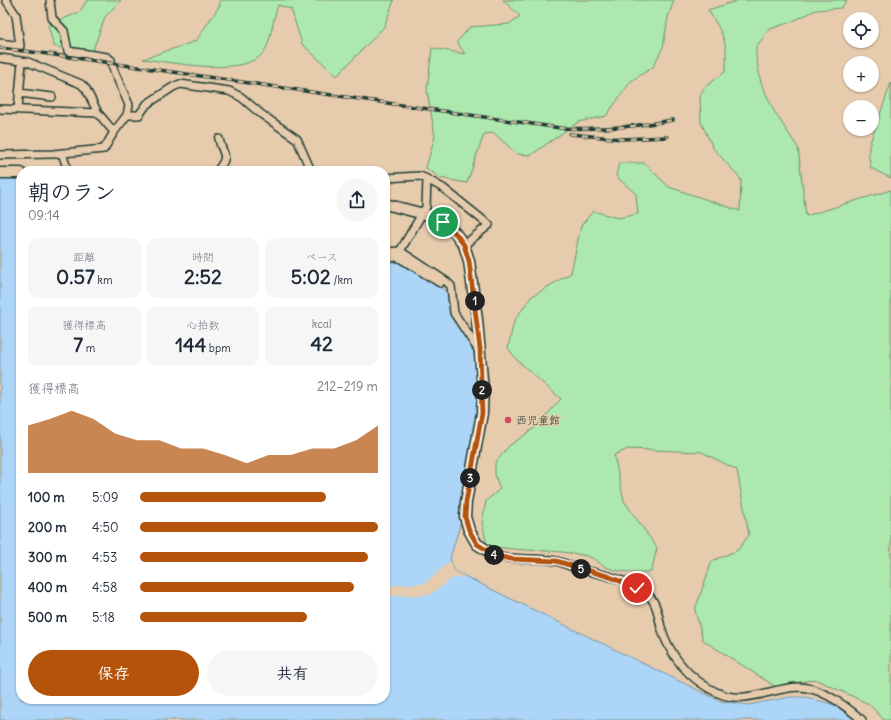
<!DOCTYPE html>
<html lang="ja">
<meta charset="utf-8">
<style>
body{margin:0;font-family:Delius,"Klee One",sans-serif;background:#f6f6f7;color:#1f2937;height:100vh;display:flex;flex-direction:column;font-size:15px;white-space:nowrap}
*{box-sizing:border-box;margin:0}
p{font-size:13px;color:#747a83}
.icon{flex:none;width:22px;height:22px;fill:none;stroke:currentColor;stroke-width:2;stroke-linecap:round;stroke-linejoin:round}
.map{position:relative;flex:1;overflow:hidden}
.sheet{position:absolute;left:16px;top:166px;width:374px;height:538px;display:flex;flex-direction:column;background:#fff;border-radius:16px;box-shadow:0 1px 3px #0004}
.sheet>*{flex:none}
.controls{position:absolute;left:843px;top:12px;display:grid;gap:8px}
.controls a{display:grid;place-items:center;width:36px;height:36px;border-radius:50%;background:#fff;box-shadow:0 1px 3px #0004;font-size:20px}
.pin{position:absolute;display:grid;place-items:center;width:34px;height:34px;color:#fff;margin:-17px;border:2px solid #fff;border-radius:50%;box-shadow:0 1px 4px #0007}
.km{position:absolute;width:20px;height:20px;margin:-10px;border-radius:50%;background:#222;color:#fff;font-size:11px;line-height:20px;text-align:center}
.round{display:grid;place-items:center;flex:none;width:42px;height:42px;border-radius:21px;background:#f6f6f7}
.head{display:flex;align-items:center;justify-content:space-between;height:68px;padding:0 12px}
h1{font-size:22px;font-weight:700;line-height:30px}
.metrics{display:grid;grid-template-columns:repeat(3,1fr);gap:6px;height:68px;padding:4px 12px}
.metrics div{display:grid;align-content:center;border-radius:10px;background:#f6f6f7;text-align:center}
.metrics b{font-size:20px;font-weight:700}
.metrics small{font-size:11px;font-weight:400}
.metrics p{font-size:11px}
.chart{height:112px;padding:8px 12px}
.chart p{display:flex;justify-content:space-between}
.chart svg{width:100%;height:72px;margin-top:4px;fill:#b45309;opacity:.7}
.action{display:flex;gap:8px;margin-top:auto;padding:8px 12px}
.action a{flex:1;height:46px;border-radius:24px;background:#b45309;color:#fff;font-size:16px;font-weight:700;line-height:46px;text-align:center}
.action a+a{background:#f6f6f7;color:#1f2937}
ul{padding:0 12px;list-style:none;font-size:13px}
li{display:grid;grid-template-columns:64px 48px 1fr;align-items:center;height:30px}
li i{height:10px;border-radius:5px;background:#b45309}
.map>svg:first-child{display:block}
.green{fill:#ade9af;stroke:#669372}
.water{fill:#add5f7;stroke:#7498a9}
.pier{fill:#e6cbad}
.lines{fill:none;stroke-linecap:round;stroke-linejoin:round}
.street-casing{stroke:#1f3d34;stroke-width:10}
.secondary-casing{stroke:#1f3d34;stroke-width:13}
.street{stroke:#e6cbad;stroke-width:7}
.secondary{stroke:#e6cbad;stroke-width:10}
.rail-casing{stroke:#1f3d34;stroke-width:3.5}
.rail{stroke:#e6cbad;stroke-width:2;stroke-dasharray:6;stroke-linecap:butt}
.route-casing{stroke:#fff;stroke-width:8}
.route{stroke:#b45309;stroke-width:5}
.poi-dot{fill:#d1495b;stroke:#e6cbad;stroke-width:1.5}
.labels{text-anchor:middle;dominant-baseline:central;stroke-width:3;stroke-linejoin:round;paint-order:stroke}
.poi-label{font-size:11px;fill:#1f3d34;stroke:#e6cbad;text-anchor:start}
</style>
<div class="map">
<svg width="891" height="720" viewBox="0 0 891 720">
<rect width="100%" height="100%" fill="#e6cbad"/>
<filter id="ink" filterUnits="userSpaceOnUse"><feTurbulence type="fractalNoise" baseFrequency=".025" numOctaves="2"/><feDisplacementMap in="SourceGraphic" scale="8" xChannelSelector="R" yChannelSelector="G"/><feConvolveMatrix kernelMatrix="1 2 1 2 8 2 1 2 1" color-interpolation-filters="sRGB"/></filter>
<g filter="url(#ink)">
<!-- green -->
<path class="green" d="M87 0H121L105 17 91 55 54 46 48 25 80 12Z
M220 0H394L384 27 337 76 302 44 291 9 278 5C273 18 271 41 264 52 245 78 172 62 143 59L196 41 220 5Z
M503 0H674L668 17 663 47 653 67 631 81 606 116 578 122 531 155 517 154 494 133 484 134 467 183 440 178 426 168 435 136 427 91 432 48 465 54 457 42 470 27 509 24 520 16Z
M739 0H847L841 8 816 10 791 22 770 29 756 47V57L761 83 774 111 798 148 806 216 891 190V720H884L869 704 815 679 776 687 703 640 695 610 712 561 738 550 749 535 737 470 702 452 628 449 614 455 624 501 657 548 651 572C637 572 621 573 608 568 601 565 595 558 587 556 554 548 520 553 487 545L482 523 486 501 500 489 495 475V463L509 446 536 427 561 399 517 360 508 348 514 321 531 297 571 273 581 226 593 211 618 218 638 214 636 194 616 176 619 163H644L669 187 740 211 741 179 713 148 701 122 700 96 704 88 725 72C729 42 723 34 708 10Z
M891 83V178L871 168 869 158V146Z"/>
<!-- water -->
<path class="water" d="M21 176V255H18V259H21V699H385V262H397L439 286 448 294 451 316 476 353 479 402 467 474 460 525 450 558 454 571 720 701 748 705 790 697H806L835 705 855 720H0V177Z"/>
<!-- pier -->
<path class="pier" d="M450 561 454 571 465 577 453 578 429 595 387 596 385 594 386 586 425 583Z"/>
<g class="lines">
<!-- street casing -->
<g class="street-casing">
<path id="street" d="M50 0 52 18 64 31 68 51 107 57 111 60 114 71 129 105 127 115
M0 43 20 46 16 15 6 0
M0 58 28 62 81 84 86 89 98 113 114 132
M19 93 52 97
M0 109 98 113
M18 109 22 61
M62 153 68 171
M0 155 53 154 104 149 114 132 127 115H139L147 104 173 87 180 84 229 91 241 97 261 114 297 139 311 171
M217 171C231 154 222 155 219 139
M385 178 420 176 427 179
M400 251 426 207 427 179 443 188 489 225 464 245
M385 252 400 251 447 282 451 286 454 313 477 348 480 349
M385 258 398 257 440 283
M496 556C516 561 536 557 556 561 562 562 568 565 573 567 597 574 627 578 647 594 657 602 658 615 661 627 669 655 689 679 716 692 744 706 770 688 798 687 821 687 846 706 862 720"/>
</g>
<!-- secondary casing -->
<g class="secondary-casing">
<path id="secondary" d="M0 173H21
M385 204 432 216 443 222 456 234 464 245 469 261 477 319 483 390 482 413 466 502 465 517 469 530 477 544 496 556"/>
</g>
<!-- street -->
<use href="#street" class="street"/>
<!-- secondary -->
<use href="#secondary" class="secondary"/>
<!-- rail casing -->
<g class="rail-casing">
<path id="rail" d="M0 48 48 54 560 128C598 130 635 127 673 120
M570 134 622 139 667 137"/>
</g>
<!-- rail -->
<use href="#rail" class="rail"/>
</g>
</g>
<g class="lines" filter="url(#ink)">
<!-- route casing -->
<g class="route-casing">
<path id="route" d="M443 222 456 234 464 245 469 261 480 349 482 413 466 502 465 517 469 530 477 544 496 556 511 559 556 561 610 577 637 588"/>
</g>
<!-- route -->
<use href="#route" class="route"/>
</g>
<!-- markers -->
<circle class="poi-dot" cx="508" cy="420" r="4"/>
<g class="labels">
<!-- poi labels -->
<g class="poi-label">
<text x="516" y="420">西児童館</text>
</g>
</g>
</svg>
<div class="controls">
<a><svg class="icon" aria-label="locate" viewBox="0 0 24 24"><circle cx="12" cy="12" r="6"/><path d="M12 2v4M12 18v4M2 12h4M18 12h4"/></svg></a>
<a>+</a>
<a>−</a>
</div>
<div class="pin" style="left:443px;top:222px;background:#1e9e55"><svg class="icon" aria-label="arrive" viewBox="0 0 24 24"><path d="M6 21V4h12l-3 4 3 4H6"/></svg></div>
<div class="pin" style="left:637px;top:588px;background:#d93025"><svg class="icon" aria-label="check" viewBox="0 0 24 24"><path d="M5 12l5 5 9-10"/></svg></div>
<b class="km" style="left:475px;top:301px">1</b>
<b class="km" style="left:482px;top:390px">2</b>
<b class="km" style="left:470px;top:478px">3</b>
<b class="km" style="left:494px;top:555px">4</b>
<b class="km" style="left:581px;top:569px">5</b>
<section class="sheet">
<div class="head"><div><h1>朝のラン</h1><p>09:14</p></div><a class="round"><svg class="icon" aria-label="share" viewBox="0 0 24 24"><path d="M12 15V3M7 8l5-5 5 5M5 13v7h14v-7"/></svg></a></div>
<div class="metrics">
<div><p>距離</p><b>0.57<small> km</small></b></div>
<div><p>時間</p><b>2:52</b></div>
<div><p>ペース</p><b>5:02<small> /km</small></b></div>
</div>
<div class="metrics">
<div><p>獲得標高</p><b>7<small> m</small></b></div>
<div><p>心拍数</p><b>144<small> bpm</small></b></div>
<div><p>kcal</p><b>42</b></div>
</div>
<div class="chart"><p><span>獲得標高</span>212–219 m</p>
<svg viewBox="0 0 160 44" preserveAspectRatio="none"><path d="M0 44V15L10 11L20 6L30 11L40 20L50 24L60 24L70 29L80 29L90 33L100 38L110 33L120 33L130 29L140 29L150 24L160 15V44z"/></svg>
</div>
<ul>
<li><b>100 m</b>5:09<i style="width:78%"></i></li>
<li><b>200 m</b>4:50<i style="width:100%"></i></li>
<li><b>300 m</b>4:53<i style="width:96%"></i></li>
<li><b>400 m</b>4:58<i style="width:90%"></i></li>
<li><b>500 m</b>5:18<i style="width:70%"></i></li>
</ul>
<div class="action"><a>保存</a><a>共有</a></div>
</section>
</div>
